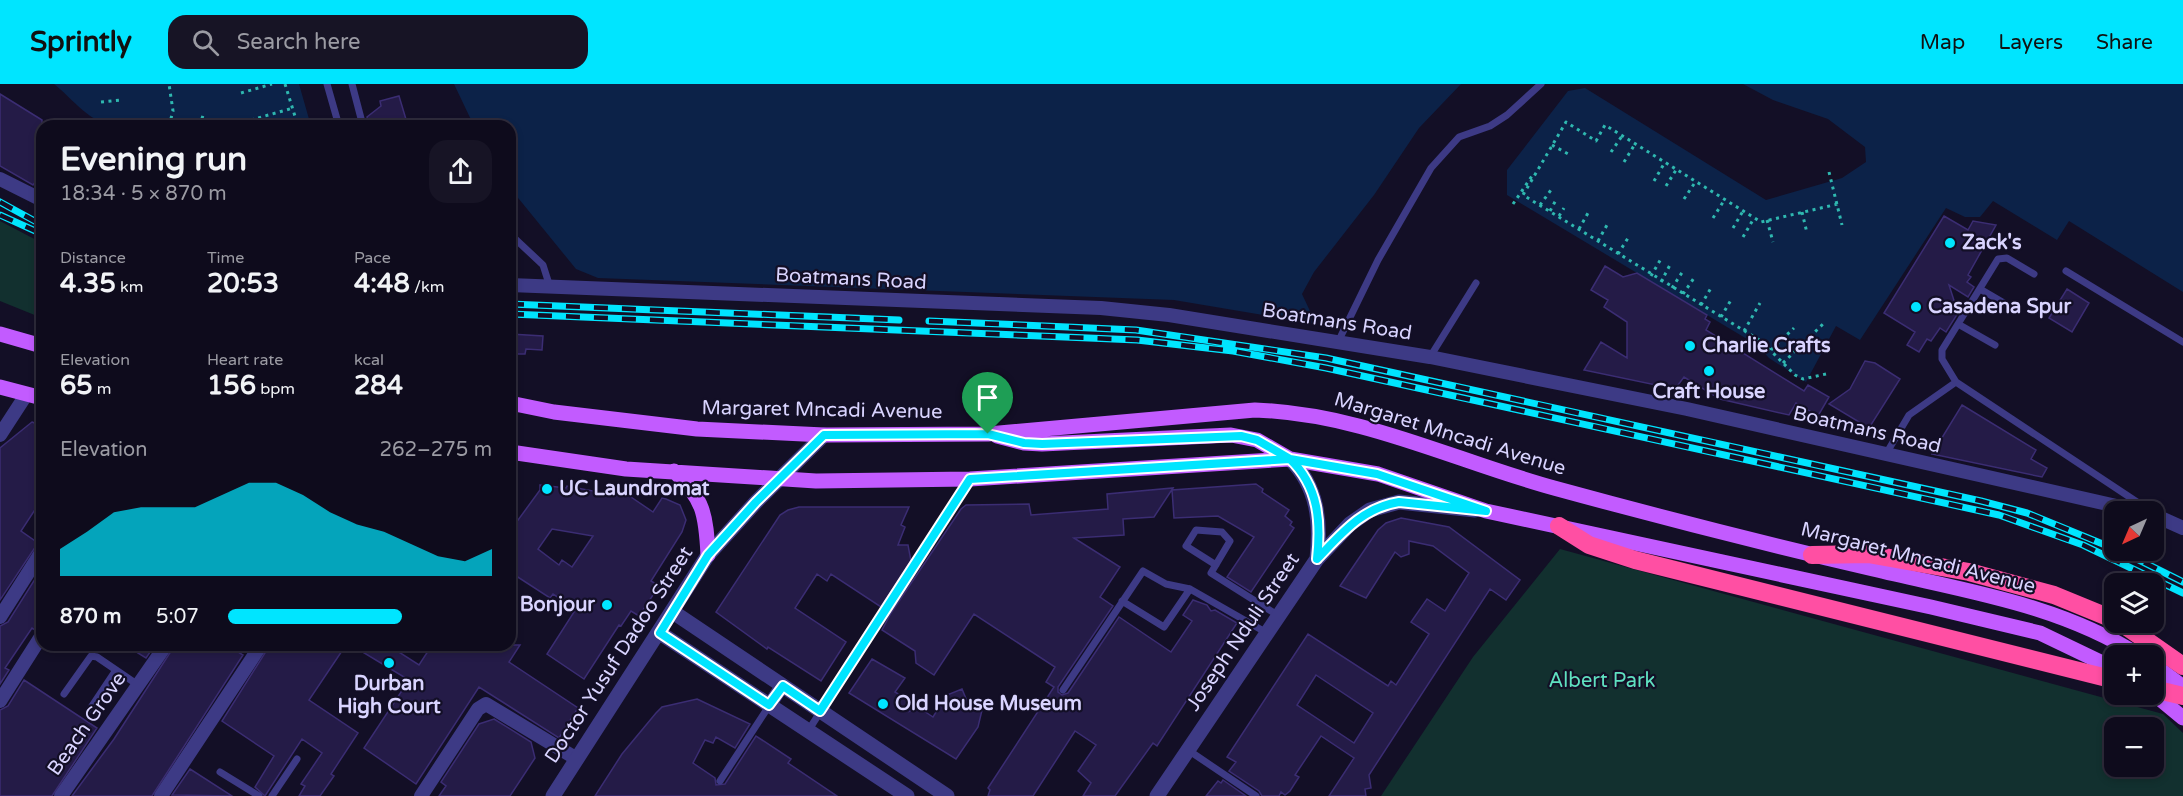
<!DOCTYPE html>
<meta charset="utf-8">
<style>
body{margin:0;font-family:"Varela Round",sans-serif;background:#171425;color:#f1f3f6;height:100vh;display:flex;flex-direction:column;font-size:22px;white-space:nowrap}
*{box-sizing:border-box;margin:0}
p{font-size:20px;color:#9b9ba3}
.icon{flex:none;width:33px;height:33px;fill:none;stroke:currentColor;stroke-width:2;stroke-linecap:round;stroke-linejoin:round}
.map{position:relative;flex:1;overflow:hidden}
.panel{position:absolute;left:36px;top:36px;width:480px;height:531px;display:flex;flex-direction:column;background:#0e0b1c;border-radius:18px;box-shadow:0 3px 9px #0003,0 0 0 2px #2e2b3b}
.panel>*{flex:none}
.needle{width:39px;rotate:224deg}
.tools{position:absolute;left:2104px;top:417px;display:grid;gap:12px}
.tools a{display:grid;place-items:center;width:60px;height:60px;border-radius:12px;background:#0e0b1c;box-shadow:0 3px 9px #0003,0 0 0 2px #2e2b3b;font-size:30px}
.pin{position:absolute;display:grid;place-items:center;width:51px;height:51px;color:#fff;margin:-62px -26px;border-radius:50% 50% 50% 0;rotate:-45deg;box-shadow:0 0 6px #0007}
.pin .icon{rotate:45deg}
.round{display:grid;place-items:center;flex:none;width:63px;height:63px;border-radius:18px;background:#171425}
.summary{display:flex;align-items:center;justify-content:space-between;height:102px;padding:0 24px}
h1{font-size:33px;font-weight:800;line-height:45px}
.stats{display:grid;grid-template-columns:repeat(3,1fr);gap:9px;height:102px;padding:6px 24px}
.stats div{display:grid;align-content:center}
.stats b{font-size:26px;font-weight:800}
.stats small{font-size:16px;font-weight:400}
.stats p{font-size:16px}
.chart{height:168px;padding:12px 24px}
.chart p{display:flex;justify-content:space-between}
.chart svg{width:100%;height:108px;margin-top:6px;fill:#00e5ff;opacity:.7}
ul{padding:0 24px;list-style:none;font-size:20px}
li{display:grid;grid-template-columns:96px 72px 1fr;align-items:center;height:45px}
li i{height:15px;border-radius:8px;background:#00e5ff}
header{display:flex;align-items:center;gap:36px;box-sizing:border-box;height:84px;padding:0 30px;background:#00e5ff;color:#111}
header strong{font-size:28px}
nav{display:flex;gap:33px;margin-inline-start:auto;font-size:21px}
.search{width:420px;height:54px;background:#171425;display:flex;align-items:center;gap:15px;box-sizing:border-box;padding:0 21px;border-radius:18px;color:#9b9ba3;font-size:22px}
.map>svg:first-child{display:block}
.green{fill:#12302f;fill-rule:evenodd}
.water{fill:#0c2248}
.building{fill:#241b47;stroke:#3b2d73;stroke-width:1.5;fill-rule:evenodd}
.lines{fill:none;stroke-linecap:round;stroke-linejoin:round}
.path{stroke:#2fb8b0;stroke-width:3;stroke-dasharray:3 4.5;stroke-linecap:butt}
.service{stroke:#3d3a85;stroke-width:7}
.minor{stroke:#3d3a85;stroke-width:14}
.tertiary{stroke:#3d3a85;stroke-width:15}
.primary{stroke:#c25bff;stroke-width:15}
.motorway{stroke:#ff4fa3;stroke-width:18}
.rail-casing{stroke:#00e5ff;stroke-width:7}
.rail{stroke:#130f26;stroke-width:4.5;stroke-dasharray:14;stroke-linecap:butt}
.route-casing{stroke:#fff;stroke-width:12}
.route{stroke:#00e5ff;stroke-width:8}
.poi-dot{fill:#00e5ff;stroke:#130f26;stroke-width:2}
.labels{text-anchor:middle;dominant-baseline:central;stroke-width:4.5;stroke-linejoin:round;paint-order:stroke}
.poi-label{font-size:20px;font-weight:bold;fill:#d9d4ff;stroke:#130f26;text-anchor:start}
.street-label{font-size:20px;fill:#d9d4ff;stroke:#130f26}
.park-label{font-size:20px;fill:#5fe0c0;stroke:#130f26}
</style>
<header>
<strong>Sprintly</strong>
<div class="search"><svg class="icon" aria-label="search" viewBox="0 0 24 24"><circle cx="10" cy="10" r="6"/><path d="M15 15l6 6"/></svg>Search here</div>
<nav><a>Map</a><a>Layers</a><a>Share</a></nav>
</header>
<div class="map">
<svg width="2183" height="712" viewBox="0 0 2183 712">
<rect width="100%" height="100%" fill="#130f26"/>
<!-- green -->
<path class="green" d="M0 137 42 159V234L0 217Z
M1560 465 2163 630 2183 649V712H1381L1473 573ZM2115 644H2154V682H2115Z"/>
<!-- water -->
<path class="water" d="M54 0H299L311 42H159L118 36 117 42C91 41 73 15 54 0Z
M454 0H1461L1419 44 1374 111 1314 188 1302 210 1316 240 1174 216 598 194 576 185 510 104V42H474Z
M1743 0H2183V208L2069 137 2057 156 1993 117 1980 133H1965L1946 124 1860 256 1836 242 1806 298 1769 274 1757 261 1507 111V86L1568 7 1585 4 1766 116 1842 94 1866 78 1865 63 1828 35 1773 16Z"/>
<!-- building -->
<path class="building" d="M0 10 42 36V102L36 97 33 101 0 82Z
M399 12 408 42H370L367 33 381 22 380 17Z
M1944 132 1968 146 1973 137 1996 141 1968 191 1971 193 1967 198 1974 203 1968 213 1949 201 1958 229 1946 248 1940 244 1931 257 1927 255 1919 268 1907 261 1915 248 1884 229Z
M1605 182 1623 193 1637 189 1707 231 1705 235 1710 238 1706 246 1804 307 1808 301 1829 313 1818 332 1796 319 1789 331 1720 315 1684 293 1675 305 1584 286 1601 258 1627 274V238L1604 223 1608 216 1591 206Z
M2067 205 2089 219 2072 248 2049 234Z
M510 250 543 252 542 266 526 265 525 270H510Z
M1865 277 1875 279 1900 295 1869 344 1829 320 1850 305Z
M1962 321 2036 366 2031 375 2047 384 2042 393 1932 370Z
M32 338 42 342V415L21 447 38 459 0 516V364Z
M1256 400 1263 405 1262 408 1289 426 1285 432 1292 438 1290 441 1294 444 1251 508 1227 493 1254 453 1218 432 1174 434 1172 406Z
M540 401 566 404 567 402 619 412 622 407 653 428 662 414 666 415 680 421 686 436 682 448 651 497 659 502 639 532 631 527 621 542 619 541 584 595 547 570 576 525 553 510 550 514 510 488V447L540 406ZM552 445 593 452 572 483 562 476 559 481 538 465Z
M1173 404 1154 433 1123 435 1124 451 1074 454 1120 483 1100 513 1113 522 1058 603V608L1062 611 1068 609 1119 533 1171 568 1192 537 1183 531 1193 516 1207 521 1211 527 1215 526 1237 539 1157 662 1153 659 1115 712H1083L1091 699 1078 687 1096 661 1075 647 1033 712H988L990 706 988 704 1054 603 1046 598 1055 583 974 530 934 591 916 579 915 567 882 546 891 529 961 425 966 421 1029 420 1031 431 1108 425 1107 410Z
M799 423H909L901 441 905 443 898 461H908L911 477 881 523 831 490 827 497 817 490 795 524 846 558 821 597 768 563 767 565 716 528 780 431 788 426Z
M1401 434 1449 443 1520 496 1506 516 1490 505 1369 691 1371 704 1365 705 1366 712H1329L1354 674 1321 652 1295 691 1299 693 1290 707 1285 711 1281 708 1279 712H1262L1259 707 1229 687 1236 678 1227 673 1308 550 1388 602 1391 597 1396 601 1429 550 1411 538 1427 515 1445 527 1469 489 1433 462 1409 457V470L1401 473 1395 468 1366 514 1340 502 1378 446 1386 439ZM1316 591 1373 629 1354 659 1297 621Z
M42 484V539L35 546 32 544 5 584 9 586 0 600V542L8 538Z
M125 561H155L146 574Z
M175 561H227L243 571 152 712H72L114 655Z
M270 561H346L309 616 358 649 331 690 334 692 320 712H299L305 702 301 700 322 669 302 655 265 712 255 703 274 672 222 637Z
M351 561H388L419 581 432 561H520L509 578 578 624 559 654 479 603 416 700 364 664 409 596Z
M872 575 905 594 895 608 914 620 910 627 918 623 933 633 947 611 962 605 967 617 983 622 978 643 956 675 849 609Z
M24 596 97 644 52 712H0V626L8 622Z
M697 615 750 640 735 664 716 653 713 659 705 656 693 679 715 694 716 701 725 700 756 652 791 675 788 679 837 712H595L622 670 656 629 662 623Z
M494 635 531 658 535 674 510 712H439L446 702 441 698 479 640Z
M190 685 232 712 172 711Z
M1223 696 1246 712H1206L1218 697 1221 699Z"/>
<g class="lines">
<!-- path -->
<path class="path" d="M285 0 298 42
M241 9 272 0
M101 18 121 16
M251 36 293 24
M169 42 173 27 169 0
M200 42 203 31
M1552 61 1570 71
M1611 68 1622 52
M1624 78 1635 60
M1829 88 1842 141
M1654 97 1665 78
M1666 102 1676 86
M1684 115 1696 97
M1513 120 1532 92
M1540 121 1551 106
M1550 127 1557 114
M1802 128 1807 149
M1559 132 1564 124
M1713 134 1725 115
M1767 136 1773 158
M1733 144 1743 127
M1579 145 1588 129
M1743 153 1754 134
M1598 157 1607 141
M1618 170 1628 154
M1651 192 1662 173
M1661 198 1671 179
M1672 204 1683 187
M1683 210 1694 194
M1701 221 1711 204
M1721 233 1731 216
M1744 247 1760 219
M1771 266 1794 244
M1783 279 1823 240
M1826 290 1803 295 1795 291 1761 257 1523 111 1566 38 1596 57 1605 41 1761 138 1838 120"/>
<!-- service -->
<path class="service" d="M327 0 339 42
M352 0 363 42
M510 150 543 181 550 203
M2066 187 2183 258
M2034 190 2007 174 1998 175 1942 266V275L1956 298 2146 424
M1980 205 2016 226
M1958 240 1995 261
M1338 258 1378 176 1431 84 1459 53 1490 42 1507 31 1541 0
M1430 273 1476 199
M1886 370 1909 331 1956 298
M1216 481 1186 462 1196 446 1222 448 1230 457 1211 489 1279 532
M1122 517 1164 543 1190 505
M1063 606 1143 487 1166 500 1190 505 1267 549
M64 610 91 572 97 573 138 601
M90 625 116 586
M808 647 969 397
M1188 666 1256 712
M220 688 259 712
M720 697 769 622
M272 712 297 675"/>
<!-- minor -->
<path class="minor" d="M0 95 42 116
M510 201 1101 224 1169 231 1430 273 1687 325 2143 428
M0 351 26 311
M2154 431 2183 444
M0 533 42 467
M0 617 42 551
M769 622 782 602
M61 712 166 561
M161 712 261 561
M421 712 478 625 486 620 577 675"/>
<!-- tertiary -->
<path class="tertiary" d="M1290 375C1318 403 1321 438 1317 475
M673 528 947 712
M660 549 907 712
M553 712 708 471 756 418 824 351
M1157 712 1317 475 1350 440 1370 426 1399 418 1475 426"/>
<!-- primary -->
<path class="primary" d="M0 250 42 262
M0 303 42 314
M510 319 554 328 697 345 824 351 988 350 1255 326C1363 330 1452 376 1554 404 1660 433 1766 460 1873 485 1964 507 2059 520 2140 572
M997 352 1024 359 1042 360 1231 351 1257 356 1290 375
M510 368 626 385 816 397 970 395 1290 375 1378 390 1486 427 1931 523 2040 549 2115 585
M674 387C704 415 706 431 708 471
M2154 581 2183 603
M2154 610 2183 634"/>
<!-- motorway -->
<path class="motorway" d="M1559 442 1589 461 1635 476 2115 596
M1812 471 1868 470 1969 488 2054 511 2115 536
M2120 538 2183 582
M2154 605 2183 612"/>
<!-- rail casing -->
<g class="rail-casing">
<path id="rail" d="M0 118 42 141
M0 131 42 150
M510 220 899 236
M510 230 1137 256 1233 267 1326 284 1999 431 2083 461 2183 509
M929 237 1136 246 1326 274 1981 417 2027 429 2115 465
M2119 466 2183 498"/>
</g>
<!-- rail -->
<use href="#rail" class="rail"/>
</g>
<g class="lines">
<!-- route casing -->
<g class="route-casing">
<path id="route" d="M988 350 824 351 756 418 708 471 660 549 769 621 783 602 820 627 970 395 1290 375C1319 403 1321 438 1317 475 1342 449 1362 424 1399 418L1486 427 1377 390 1290 375 1257 356 1241 352 1042 360 1024 359 988 350"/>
</g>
<!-- route -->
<use href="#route" class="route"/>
</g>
<!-- markers -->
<g class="poi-dot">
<circle cx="1950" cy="159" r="6"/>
<circle cx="1916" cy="223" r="6"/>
<circle cx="1690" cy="262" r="6"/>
<circle cx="1709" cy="287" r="6"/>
<circle cx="547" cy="405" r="6"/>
<circle cx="607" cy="521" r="6"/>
<circle cx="389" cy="579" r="6"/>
<circle cx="883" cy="620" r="6"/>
</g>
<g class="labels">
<!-- poi labels -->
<g class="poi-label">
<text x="1962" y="159">Zack's</text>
<text x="1928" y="223">Casadena Spur</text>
<text x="1702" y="262">Charlie Crafts</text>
<text x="1709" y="308" text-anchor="middle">Craft House</text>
<text x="559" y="405">UC Laundromat</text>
<text x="595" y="521" text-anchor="end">Bonjour</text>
<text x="389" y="600" text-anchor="middle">Durban<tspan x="389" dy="23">High Court</tspan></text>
<text x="895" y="620">Old House Museum</text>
</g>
<!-- street labels -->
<g class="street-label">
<text transform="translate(851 195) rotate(3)">Boatmans Road</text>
<text transform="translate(1337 238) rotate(9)">Boatmans Road</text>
<text transform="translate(822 326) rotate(1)">Margaret Mncadi Avenue</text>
<text transform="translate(1867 346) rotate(13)">Boatmans Road</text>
<text transform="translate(1450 350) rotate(17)">Margaret Mncadi Avenue</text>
<text transform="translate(1918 474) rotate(14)">Margaret Mncadi Avenue</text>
<text transform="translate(1243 548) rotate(-56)">Joseph Nduli Street</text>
<text transform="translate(619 571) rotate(-57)">Doctor Yusuf Dadoo Street</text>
<text transform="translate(87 640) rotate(-55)">Beach Grove</text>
</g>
<!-- park labels -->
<g class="park-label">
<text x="1602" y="597">Albert Park</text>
</g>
</g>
</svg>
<div class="tools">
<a><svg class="needle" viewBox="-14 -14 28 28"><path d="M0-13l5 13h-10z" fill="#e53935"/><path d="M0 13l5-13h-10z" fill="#9b9ba3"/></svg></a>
<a><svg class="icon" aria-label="layers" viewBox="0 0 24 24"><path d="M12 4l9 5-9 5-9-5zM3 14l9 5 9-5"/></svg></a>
<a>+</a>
<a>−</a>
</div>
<div class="pin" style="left:988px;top:350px;background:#1e9e55"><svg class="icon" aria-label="arrive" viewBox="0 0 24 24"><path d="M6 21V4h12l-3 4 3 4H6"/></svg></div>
<section class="panel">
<div class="summary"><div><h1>Evening run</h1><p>18:34 · 5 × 870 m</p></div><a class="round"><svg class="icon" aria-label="share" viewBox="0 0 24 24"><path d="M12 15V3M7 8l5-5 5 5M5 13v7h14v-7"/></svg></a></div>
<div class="stats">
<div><p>Distance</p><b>4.35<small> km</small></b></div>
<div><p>Time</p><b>20:53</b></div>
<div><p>Pace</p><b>4:48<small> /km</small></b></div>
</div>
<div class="stats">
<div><p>Elevation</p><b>65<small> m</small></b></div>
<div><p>Heart rate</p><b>156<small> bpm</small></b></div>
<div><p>kcal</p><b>284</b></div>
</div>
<div class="chart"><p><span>Elevation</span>262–275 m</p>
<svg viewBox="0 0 160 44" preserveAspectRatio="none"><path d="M0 44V33L10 26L20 18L30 16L40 16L50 16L60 11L70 6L80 6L90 11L100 18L110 23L120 26L130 31L140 36L150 38L160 33V44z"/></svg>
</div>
<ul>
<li><b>870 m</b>5:07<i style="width:66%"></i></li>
</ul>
</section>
</div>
